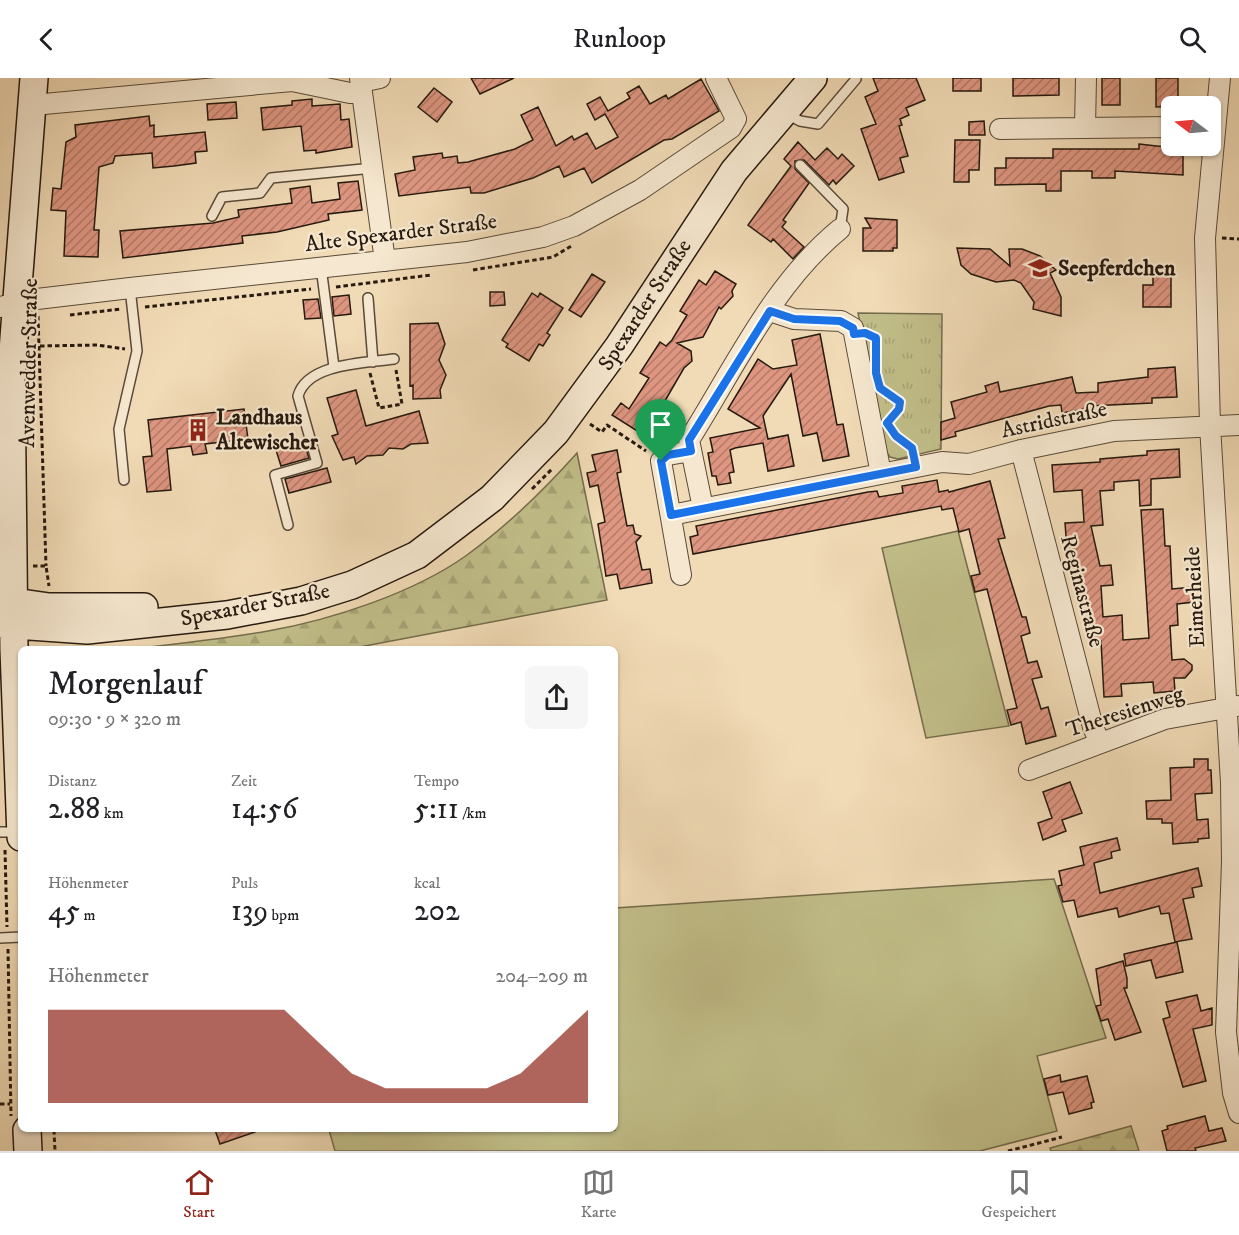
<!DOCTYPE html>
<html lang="de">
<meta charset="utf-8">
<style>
body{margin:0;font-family:"IM FELL DW Pica",serif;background:#f6f6f6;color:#202124;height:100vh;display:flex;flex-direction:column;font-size:22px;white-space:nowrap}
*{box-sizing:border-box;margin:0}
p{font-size:20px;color:#757577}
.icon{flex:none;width:33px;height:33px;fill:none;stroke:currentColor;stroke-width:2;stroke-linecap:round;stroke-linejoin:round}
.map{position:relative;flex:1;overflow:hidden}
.side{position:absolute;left:18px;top:568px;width:600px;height:486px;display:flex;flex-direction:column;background:#fff;border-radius:9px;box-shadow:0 2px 4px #0004}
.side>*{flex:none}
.needle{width:39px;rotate:286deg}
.tools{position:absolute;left:1161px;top:18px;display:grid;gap:12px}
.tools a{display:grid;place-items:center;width:60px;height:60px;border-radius:9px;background:#fff;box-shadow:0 2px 4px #0004;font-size:30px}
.pin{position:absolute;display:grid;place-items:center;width:51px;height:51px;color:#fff;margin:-62px -26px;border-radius:50% 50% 50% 0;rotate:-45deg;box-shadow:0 0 6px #0007}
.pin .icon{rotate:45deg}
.round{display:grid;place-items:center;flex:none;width:63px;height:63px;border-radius:9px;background:#f6f6f6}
.headline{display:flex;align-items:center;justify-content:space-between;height:102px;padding:0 30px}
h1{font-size:33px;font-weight:600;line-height:45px}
.metrics{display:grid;grid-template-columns:repeat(3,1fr);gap:9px;height:102px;padding:6px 30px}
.metrics div{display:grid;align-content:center}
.metrics b{font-size:30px;font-weight:600}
.metrics small{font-size:16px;font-weight:400}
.metrics p{font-size:16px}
.chart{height:168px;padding:12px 30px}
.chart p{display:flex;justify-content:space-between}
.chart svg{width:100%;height:108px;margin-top:6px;fill:#8f2418;opacity:.7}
header{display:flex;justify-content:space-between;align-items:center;height:78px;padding:0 30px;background:#fff;font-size:27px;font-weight:600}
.menu{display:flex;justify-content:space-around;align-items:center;height:84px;border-top:2px solid #e0e0e0;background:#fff;font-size:16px;color:#757577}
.menu a{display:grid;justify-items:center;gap:3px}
.menu .on{color:#8f2418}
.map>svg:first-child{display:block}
.grass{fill:#c1be89;stroke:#746c4c;stroke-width:1.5}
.forest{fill:url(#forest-firs);stroke:#746c4c;stroke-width:1.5}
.park{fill:url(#park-tufts);stroke:#746c4c;stroke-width:1.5}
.building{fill:url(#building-hatch);stroke:#26190f;stroke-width:1.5}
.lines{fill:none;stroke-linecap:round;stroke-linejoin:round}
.lane-casing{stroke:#594a39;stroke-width:12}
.street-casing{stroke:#594a39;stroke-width:22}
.secondary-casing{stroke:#26190f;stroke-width:30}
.path{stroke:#26190f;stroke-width:3;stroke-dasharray:4.5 3;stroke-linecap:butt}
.lane{stroke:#f6e8d0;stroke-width:9}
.street{stroke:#f6e8d0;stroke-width:20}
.secondary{stroke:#f6e8d0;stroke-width:27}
.route-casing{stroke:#fff;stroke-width:12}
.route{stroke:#1a73e8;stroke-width:8}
.labels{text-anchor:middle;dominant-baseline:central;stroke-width:4.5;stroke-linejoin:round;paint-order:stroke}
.street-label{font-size:22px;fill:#26190f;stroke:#f6e8d0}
.poi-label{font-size:22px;font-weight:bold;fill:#26190f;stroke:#f6e8d0;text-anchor:start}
</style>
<header><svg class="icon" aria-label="back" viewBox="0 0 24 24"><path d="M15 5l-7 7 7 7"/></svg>Runloop<svg class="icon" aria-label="search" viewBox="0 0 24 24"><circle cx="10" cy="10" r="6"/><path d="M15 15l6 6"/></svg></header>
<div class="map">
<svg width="1239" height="1073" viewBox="0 0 1239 1073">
<defs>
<pattern id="forest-firs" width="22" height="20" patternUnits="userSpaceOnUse" patternTransform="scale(1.5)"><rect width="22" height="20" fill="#c1be89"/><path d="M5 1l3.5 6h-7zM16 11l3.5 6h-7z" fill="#a6a375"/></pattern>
<pattern id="park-tufts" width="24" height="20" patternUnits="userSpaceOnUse" patternTransform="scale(1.5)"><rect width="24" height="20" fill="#c1be89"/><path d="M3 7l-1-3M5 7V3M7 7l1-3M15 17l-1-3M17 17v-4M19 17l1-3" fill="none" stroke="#a6a375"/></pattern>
<pattern id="building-hatch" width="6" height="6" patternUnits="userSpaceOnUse" patternTransform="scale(1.5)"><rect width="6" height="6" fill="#de9681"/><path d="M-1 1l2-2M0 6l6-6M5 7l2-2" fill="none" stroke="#b47a68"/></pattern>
</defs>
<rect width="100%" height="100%" fill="#f1dbb6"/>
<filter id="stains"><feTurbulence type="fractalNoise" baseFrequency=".00333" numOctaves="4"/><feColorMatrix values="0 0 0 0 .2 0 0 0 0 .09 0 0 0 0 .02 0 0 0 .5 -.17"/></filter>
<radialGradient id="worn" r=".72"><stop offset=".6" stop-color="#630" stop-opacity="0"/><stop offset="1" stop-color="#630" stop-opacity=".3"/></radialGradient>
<!-- grass -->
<path class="grass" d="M958 453 1009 648 926 660 882 470Z
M1054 801 1106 960 1037 978 1057 1053 980 1073H335L329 1052H615V830Z"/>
<!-- forest -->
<path class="forest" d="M577 375 607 522 349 571H132C177 566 223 561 268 553 331 542 414 515 467 477 507 448 544 412 577 375Z
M1131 1048 1139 1073H1051L1050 1070Z"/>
<!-- park -->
<path class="park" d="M858 235 942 236 941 371 898 381 890 379 885 372Z"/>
<!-- building -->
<path class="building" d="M471 0H514L480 16Z
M873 0H916L925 22 906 30 909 37 900 41 902 47 899 48 908 78 900 80 904 94 879 102 861 51 876 46 865 19 878 13Z
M953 0H981V13H953Z
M1013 0H1059V17L1013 18Z
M1102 0H1120V27H1102Z
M1156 0H1178V28L1156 29Z
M701 1 719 33 672 61 664 62 592 105 584 90 564 99 559 88 533 100 484 115H471L470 109 399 118 395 96 415 92 413 79 442 75 443 80 457 78 458 85 468 84 515 71 533 62 521 37 538 29 556 68 572 58 574 62 587 55 596 71 618 59 605 36 595 42 587 26 600 19 608 33 630 20 627 15 639 8 650 26 666 17 668 21Z
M434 10 452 24 437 44 418 29Z
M312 21V28L340 26 341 42 349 41 352 69 316 75V72L304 73 301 48 263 52 261 30 292 27V23Z
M236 24 237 40 208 42 207 26Z
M149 38 150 48 154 47V59L205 54 207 73 195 74 196 85 174 88 153 90 152 75 115 78 113 85 99 89 94 152H99L98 179 64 178 66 133 51 132 53 110 61 111 66 64 76 59 75 47Z
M984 43 985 57H969V44Z
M955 62H980L979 92H969V104H954Z
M798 64 815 82 827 70 838 81 842 76 854 88 836 106 833 102 829 107 804 82 795 83V91L809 105 783 142 786 144 782 149 804 169 793 181 773 161 771 164 748 147 791 88 784 81Z
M1139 66 1183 71V97L1115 93V100H1092V93H1061V113H1046V106L995 107V90H1006V80H1053V71H1139Z
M358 103 362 132 328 136 329 142 277 154 242 158 243 165 123 180 120 153 213 145 239 139 238 132 292 125 290 111 310 108 312 125 340 121 338 105Z
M865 140 897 142V170H893V173H863V150H871Z
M957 170 990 171 1010 188 1009 171H1022L1040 178 1056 192 1050 195 1061 219V238L1033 231 1034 224 1021 205 1014 202 996 204 971 196 961 187Z
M715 193 736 206 732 213 733 218 721 231 719 229 703 259 677 265 691 273 692 283 684 290 648 352 645 351 642 356 612 337 621 325 629 331 649 300 640 295 660 264 666 268 672 262 687 237 680 233 699 202 706 207Z
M592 196 605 204 581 239 569 232Z
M1153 198H1171V229H1143V207H1153Z
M490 214H504L505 227 490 228Z
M532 215 538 219 540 215 563 230 547 255 550 257 543 268 539 266 529 283 506 269 508 266 502 262Z
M349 217 351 236 334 238 332 219Z
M318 221 321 240 305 241 303 222Z
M438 245 445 266 439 282 446 297 440 312 441 320 413 321V307L410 308V246Z
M820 256 837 347 843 346 849 378 823 383 817 355 803 358 791 296 763 338 768 361 788 357 794 388 768 393 763 365 735 370 730 372 734 394 729 395 731 405 718 407 716 398H712L708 375 713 374 710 360 760 350 728 331 758 281 773 291 797 287 792 262Z
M1175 289 1177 319 1152 320V325L1089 328 1091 330 1062 335 1061 327 1049 328 955 354 956 358 941 362V344L955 340 951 324 987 314 985 308 998 304 1000 314 1072 299 1076 315 1098 314V305L1148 299V291Z
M356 312 366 348 419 333 428 365 411 366 403 371 389 370 383 377 367 378 356 386 354 379 343 382 332 358 338 356 327 320Z
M244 331 248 361 205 366 207 375 193 377 191 368 167 371 171 412 147 414 143 379 152 378 148 342Z
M304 364 309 380 281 388 276 372Z
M1179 371 1180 399 1151 401V427L1140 428 1139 402 1114 404V412L1100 413 1103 447 1091 448 1100 488 1111 487 1113 507 1101 508 1103 539 1122 537 1123 562 1149 560 1141 432 1163 431 1165 468H1170L1172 511 1193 509 1194 524 1177 526 1178 547 1170 548 1172 582 1184 581 1192 587V592L1185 600H1174L1175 613 1154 615 1153 604 1121 606 1122 618 1104 619 1101 563 1090 564 1087 525H1081L1078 491H1074V471H1067L1065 445 1084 444 1082 412 1054 414 1052 387 1100 384V381L1147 377V373Z
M617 372 621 394 617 395 627 448 633 447 635 456 641 458 636 464 642 492 650 491 652 505 620 511 617 496 606 498 598 446 605 444 598 407 590 409 587 395 596 393 592 377Z
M327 390 331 404 289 415 285 401Z
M937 402 939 414 948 412 949 414 990 403 1005 460 998 461 1022 539H1026L1030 555 1021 558 1028 585 1037 583 1042 599 1032 601 1041 631 1048 629 1056 658 1026 666 1021 644 1011 647 1007 632 1017 630 987 511 975 514 971 498 980 496 969 451 959 454 953 430 942 432 941 428 693 476 690 459 698 457 696 448 868 414 877 413 879 419 903 415 902 408Z
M1194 681H1208V692H1211L1212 715 1195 716 1197 742 1208 741 1209 760 1198 761V764L1173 766 1172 745H1162V741H1147L1146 723 1171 722 1170 690 1194 689Z
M1070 704 1082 735 1062 742 1066 753 1043 762 1038 745 1052 740 1043 714Z
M1117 760 1120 772 1111 774 1112 780 1094 785 1100 815 1198 790 1202 808 1192 810 1194 819 1183 821 1192 861 1175 864 1169 835 1161 836 1159 828 1119 839 1117 830 1078 839 1074 822 1063 824 1058 808 1062 807 1059 793 1084 787 1080 769Z
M1177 864 1183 894 1156 900 1151 882 1126 888 1124 876Z
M1123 883 1127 900V910H1124L1141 954 1115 962 1108 941 1101 943 1096 928 1101 927 1096 891Z
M1197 917 1201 933 1212 930V947L1193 951 1206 1003 1183 1009 1163 941 1170 939 1166 924Z
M1060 997 1061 1004 1087 998 1094 1024 1091 1025 1092 1030 1069 1036 1063 1014 1048 1017 1044 1001Z
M1205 1038 1209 1053 1222 1050 1226 1063 1195 1070 1196 1073H1167L1162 1053 1168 1051 1167 1048Z
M215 1052H255V1054L220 1066Z"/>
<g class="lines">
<!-- lane casing -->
<g class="lane-casing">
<path id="lane" d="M787 36 800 43 818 46 856 1
M800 87 843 131 840 151
M212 138 222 119 260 115 271 100 373 90
M321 189 334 289
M368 220 373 284
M124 402 119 351 137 273 130 210
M288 447 275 397 317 385 298 318C307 285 366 285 394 281
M0 754H19
M0 860 21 859"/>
</g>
<!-- street casing -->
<g class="street-casing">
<path id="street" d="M360 0 385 183
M1220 0 1205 160 1210 347 1231 705 1232 784 1226 954 1233 1015 1239 1035
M361 4 380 0
M44 26 292 3 350 15H362
M1085 49 1086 0
M1000 51 1172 49
M0 229 37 221 130 210 467 174 543 159 574 148 640 112 731 50 736 41 716 0
M770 233 794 241 841 243 853 250 881 396
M1021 372 1093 649 1100 665
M703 430 689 362C735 289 773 206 840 151
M671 437 942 384 969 386 1021 372 1114 353 1239 347
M681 497 661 383 668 377 691 373
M1029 692 1165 641 1237 628"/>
</g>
<!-- secondary casing -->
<g class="secondary-casing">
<path id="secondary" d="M0 522 49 529H144
M0 546 87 552 227 537 301 523 352 507 417 477 492 420 556 354 619 268 734 93 813 0
M21 759 14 571 11 299 34 0
M27 1052 28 1073"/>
</g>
<!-- path -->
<path class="path" d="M1222 160 1239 161
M473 192 553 179 573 167
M336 209 431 197
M145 229 311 211
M70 237 121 231
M38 238 46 488
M871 257 876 260 877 275
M40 268 97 267 125 271
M370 295 379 330 402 326 396 292
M883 313 900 324 899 331 888 342
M590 346 602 354 607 347 646 373
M892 353 912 373
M532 411 553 390
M33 488H46L49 508
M5 772 7 849
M8 871 11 1038
M0 1026H10
M54 1052 55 1073
M1008 1073 1062 1059"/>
<!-- lane -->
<use href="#lane" class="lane"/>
<!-- street -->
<use href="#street" class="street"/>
<!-- secondary -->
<use href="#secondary" class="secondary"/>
</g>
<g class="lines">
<!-- route casing -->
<g class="route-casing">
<path id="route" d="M770 233 794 241 840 243 853 250 854 256 865 255 876 260V295L880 310 900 324 899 331 887 345 896 358 912 370 916 389 671 437 661 383 668 377 691 373 689 362Z"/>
</g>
<!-- route -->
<use href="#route" class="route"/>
</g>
<!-- icons -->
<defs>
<g id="school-bare" transform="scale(1.8)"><path d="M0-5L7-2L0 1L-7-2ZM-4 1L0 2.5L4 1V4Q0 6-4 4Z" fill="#8f2418" stroke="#f6e8d0" stroke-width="2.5" paint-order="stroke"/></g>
<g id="building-bare" transform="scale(1.8)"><path d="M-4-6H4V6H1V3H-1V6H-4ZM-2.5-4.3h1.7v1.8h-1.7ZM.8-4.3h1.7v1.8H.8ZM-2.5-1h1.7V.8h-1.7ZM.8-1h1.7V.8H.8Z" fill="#8f2418" stroke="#f6e8d0" stroke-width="2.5" paint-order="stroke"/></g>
</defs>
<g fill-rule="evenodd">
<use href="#school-bare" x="1040" y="190"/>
<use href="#building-bare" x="198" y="352"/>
</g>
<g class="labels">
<!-- street labels -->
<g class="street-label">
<text transform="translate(401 155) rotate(-7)">Alte Spexarder Straße</text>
<text transform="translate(645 227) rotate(-57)">Spexarder Straße</text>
<text transform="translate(29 285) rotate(-89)">Avenwedder Straße</text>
<text transform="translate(1054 342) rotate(-12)">Astridstraße</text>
<text transform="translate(1082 513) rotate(75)">Reginastraße</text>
<text transform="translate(1195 519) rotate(-93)">Eimerheide</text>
<text transform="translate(255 527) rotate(-11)">Spexarder Straße</text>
<text transform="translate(1125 634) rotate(-18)">Theresienweg</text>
</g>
<!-- poi labels -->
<g class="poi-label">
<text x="1058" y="190">Seepferdchen</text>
<text x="216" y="339">Landhaus<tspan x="216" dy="25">Altewischer</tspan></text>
</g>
</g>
<rect width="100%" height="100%" filter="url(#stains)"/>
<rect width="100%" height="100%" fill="url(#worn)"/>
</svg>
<div class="tools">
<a><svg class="needle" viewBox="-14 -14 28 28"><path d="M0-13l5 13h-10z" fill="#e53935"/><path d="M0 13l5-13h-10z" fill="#757577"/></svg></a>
</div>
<div class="pin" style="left:661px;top:383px;background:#1e9e55"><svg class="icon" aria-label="arrive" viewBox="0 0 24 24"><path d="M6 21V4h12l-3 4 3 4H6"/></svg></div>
<section class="side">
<div class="headline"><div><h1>Morgenlauf</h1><p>09:30 · 9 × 320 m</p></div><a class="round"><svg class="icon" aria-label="share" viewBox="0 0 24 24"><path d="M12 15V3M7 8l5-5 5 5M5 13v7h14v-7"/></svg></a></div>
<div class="metrics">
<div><p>Distanz</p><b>2.88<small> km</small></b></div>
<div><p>Zeit</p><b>14:56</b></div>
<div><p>Tempo</p><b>5:11<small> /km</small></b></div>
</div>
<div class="metrics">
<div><p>Höhenmeter</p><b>45<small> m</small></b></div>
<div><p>Puls</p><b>139<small> bpm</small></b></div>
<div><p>kcal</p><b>202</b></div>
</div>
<div class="chart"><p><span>Höhenmeter</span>204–209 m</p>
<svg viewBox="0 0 160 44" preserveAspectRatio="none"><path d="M0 44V6L10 6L20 6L30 6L40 6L50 6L60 6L70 6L80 19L90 32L100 38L110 38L120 38L130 38L140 32L150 19L160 6V44z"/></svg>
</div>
</section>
</div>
<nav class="menu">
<a class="on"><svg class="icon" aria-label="home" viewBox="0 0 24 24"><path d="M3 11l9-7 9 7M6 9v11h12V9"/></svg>Start</a>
<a><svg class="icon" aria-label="map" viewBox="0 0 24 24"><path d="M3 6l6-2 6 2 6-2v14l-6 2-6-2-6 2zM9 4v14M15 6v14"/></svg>Karte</a>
<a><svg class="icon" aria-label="saved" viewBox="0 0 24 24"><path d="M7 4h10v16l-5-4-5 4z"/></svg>Gespeichert</a>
</nav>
